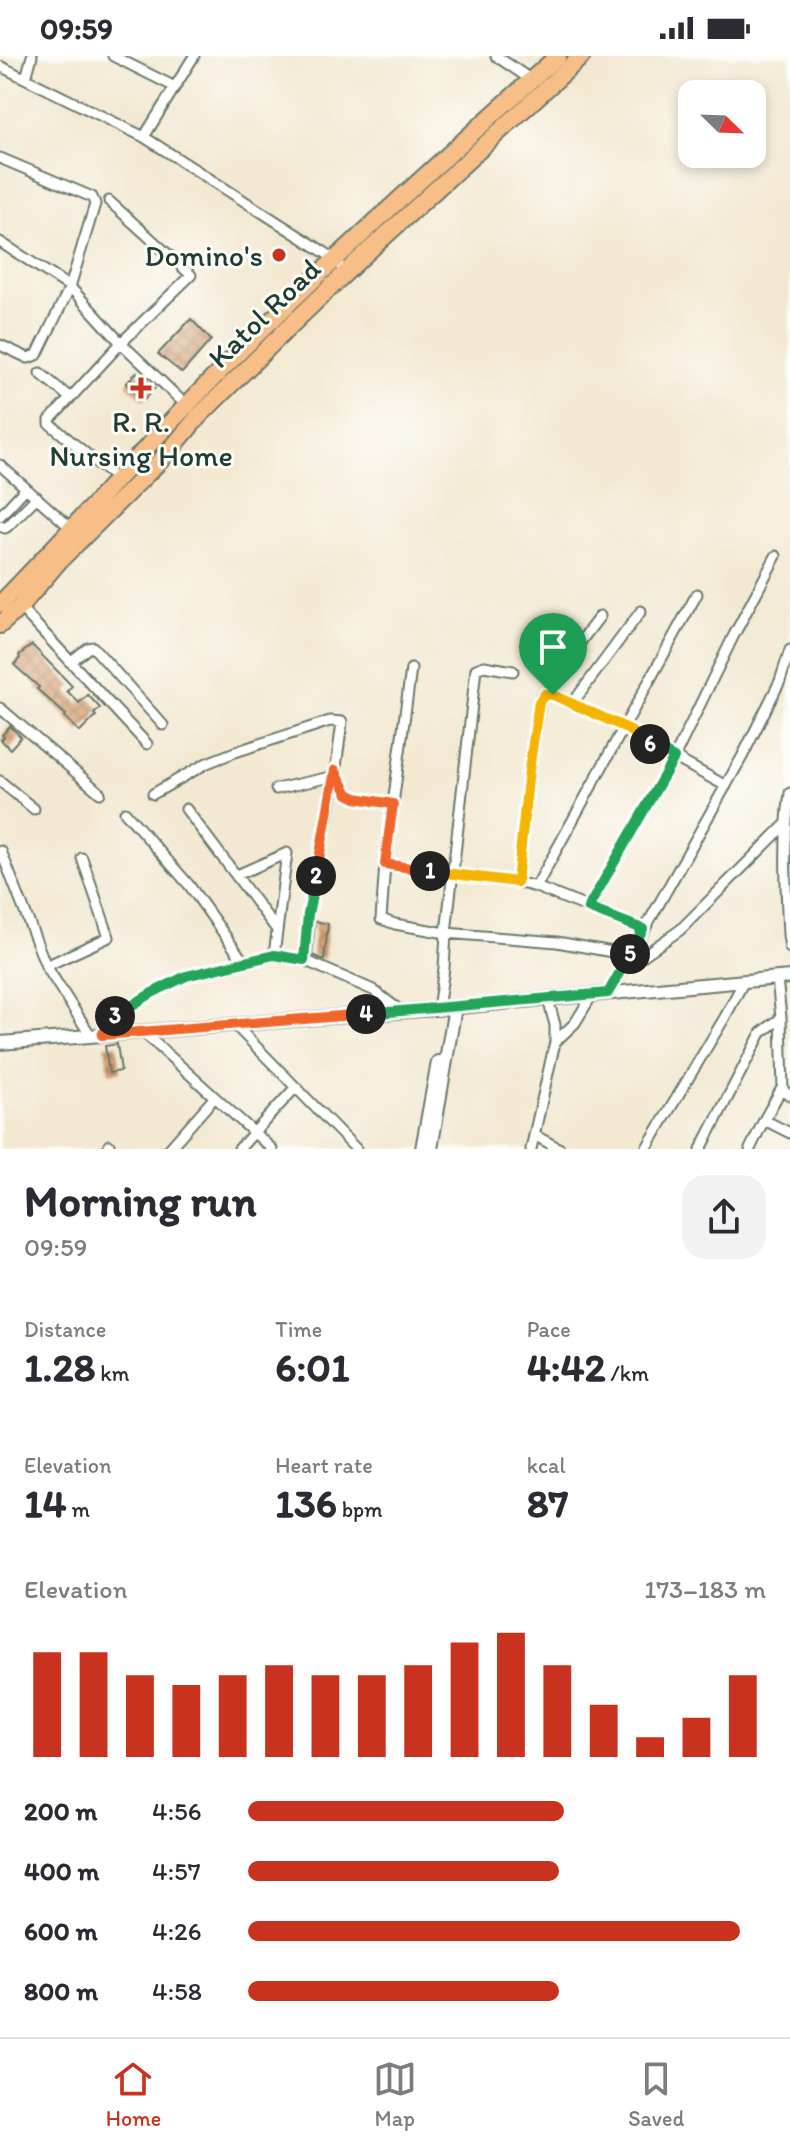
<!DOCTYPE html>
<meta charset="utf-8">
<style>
body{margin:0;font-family:Itim,sans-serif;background:#f2f2f3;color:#2b2b33;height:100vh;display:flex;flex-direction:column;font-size:30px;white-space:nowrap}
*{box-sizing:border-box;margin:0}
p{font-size:26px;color:#7c7c81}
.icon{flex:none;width:44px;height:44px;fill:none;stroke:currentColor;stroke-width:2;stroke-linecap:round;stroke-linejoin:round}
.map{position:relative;height:1093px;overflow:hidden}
.panel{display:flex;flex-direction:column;background:#fff;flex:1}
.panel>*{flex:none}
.needle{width:52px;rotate:113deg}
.buttons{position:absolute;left:678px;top:24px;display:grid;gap:16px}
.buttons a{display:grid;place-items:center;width:88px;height:88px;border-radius:16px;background:#fff;box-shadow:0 4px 12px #0003;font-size:40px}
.pin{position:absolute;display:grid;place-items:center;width:68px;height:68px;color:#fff;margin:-82px -34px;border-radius:50% 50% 50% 0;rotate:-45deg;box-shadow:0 0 8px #0007}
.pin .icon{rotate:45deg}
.km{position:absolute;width:40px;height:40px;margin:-20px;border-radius:50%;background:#222;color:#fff;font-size:22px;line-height:40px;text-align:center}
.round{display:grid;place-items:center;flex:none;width:84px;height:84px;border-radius:24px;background:#f2f2f3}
.overview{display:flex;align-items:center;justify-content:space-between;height:136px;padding:0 24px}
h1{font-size:44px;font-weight:700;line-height:60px}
.figures{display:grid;grid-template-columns:repeat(3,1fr);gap:12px;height:136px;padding:8px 24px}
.figures div{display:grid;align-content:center}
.figures b{font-size:40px;font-weight:700}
.figures small{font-size:22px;font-weight:400}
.figures p{font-size:22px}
.chart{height:224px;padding:16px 24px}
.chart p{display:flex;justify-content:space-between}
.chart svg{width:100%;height:144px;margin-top:8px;stroke:#c8321e;stroke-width:6}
ul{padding:0 24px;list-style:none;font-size:26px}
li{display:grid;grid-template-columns:128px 96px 1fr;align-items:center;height:60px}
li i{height:20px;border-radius:10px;background:#c8321e}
.status{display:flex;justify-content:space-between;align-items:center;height:56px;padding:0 40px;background:#fff;direction:ltr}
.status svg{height:22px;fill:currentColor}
.tabs{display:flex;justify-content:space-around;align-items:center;height:112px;border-top:2px solid #e1e1e2;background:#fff;font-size:22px;color:#7c7c81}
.tabs a{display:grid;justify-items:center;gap:4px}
.tabs .on{color:#c8321e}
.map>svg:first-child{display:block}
.building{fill:url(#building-cross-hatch)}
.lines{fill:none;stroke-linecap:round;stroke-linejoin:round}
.minor-casing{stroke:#69796b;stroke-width:13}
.tertiary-casing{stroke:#69796b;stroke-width:16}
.primary-casing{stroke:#69796b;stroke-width:20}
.minor{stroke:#fff;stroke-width:9}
.tertiary{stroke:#fff;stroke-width:12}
.primary{stroke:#f7be88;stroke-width:16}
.split-1-casing{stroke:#fff;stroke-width:16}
.split-2-casing{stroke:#fff;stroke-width:16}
.split-3-casing{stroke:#fff;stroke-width:16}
.split-4-casing{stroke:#fff;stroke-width:16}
.split-5-casing{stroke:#fff;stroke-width:16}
.split-6-casing{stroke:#fff;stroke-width:16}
.split-7-casing{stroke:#fff;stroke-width:16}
.split-1{stroke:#f5b400;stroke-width:10}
.split-2{stroke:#f0652b;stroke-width:10}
.split-3{stroke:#22a559;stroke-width:10}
.split-4{stroke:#f0652b;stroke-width:10}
.split-5{stroke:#22a559;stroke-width:10}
.split-6{stroke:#22a559;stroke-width:10}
.split-7{stroke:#f5b400;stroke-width:10}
.poi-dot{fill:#c8321e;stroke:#fdfcf7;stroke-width:3}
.labels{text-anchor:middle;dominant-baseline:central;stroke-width:6;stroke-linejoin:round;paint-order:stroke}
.poi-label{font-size:30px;fill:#1f3d34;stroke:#fdfcf7;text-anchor:end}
.street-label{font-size:30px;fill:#1f3d34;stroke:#fdfcf7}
</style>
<div class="status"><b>09:59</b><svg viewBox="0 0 49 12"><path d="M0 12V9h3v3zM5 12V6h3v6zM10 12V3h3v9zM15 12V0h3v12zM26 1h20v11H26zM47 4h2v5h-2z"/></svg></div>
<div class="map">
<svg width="790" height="1093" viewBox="0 0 790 1093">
<defs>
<pattern id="building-cross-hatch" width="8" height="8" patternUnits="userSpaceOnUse" patternTransform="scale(2)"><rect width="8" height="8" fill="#d29969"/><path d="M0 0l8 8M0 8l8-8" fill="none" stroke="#aa7e57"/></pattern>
</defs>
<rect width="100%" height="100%" fill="#fdfcf7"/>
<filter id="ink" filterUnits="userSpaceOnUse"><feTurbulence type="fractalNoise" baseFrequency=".0125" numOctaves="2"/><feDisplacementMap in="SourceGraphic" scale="16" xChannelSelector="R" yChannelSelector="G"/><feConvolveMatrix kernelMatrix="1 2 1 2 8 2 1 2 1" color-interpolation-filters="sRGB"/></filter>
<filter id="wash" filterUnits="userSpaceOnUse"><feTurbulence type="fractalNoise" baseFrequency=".006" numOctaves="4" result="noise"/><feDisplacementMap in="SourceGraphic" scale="32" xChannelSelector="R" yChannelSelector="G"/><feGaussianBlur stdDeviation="1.8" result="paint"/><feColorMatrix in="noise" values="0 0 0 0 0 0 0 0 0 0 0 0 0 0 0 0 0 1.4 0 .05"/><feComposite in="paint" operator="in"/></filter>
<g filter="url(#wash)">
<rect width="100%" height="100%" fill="#f3e8d1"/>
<g id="blocks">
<!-- building -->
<path class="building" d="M191 263 211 284 182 317 158 298Z
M137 316 155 332 144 344 126 328Z
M32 589 72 630 67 635 79 647 88 639 100 652 94 658 96 660 80 676 65 661 66 659 37 633 39 631 14 609 20 602 19 599Z
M10 670 21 681 10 693 1 684 4 681 2 679Z
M315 865 328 868 324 904 312 899Z
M117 988 121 1015 109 1017 105 990Z"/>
</g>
</g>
<g filter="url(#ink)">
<use href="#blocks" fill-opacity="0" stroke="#69796b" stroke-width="2"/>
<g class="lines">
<!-- minor casing -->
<g class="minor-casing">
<path id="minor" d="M113 0 175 31
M496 0 533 25
M0 10 144 81 335 203 345 217
M26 22 32 0
M144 81 194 0
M0 102 92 141 95 148 70 231 37 299 28 302 0 289
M109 145 191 219 121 287 50 364V368L118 424
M0 186 70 231 121 287 189 352
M40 317 69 341
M0 409 72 473
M0 460 26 432
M0 470 5 472 8 470 37 441
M19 550 147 688
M70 606 88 592 93 591 163 669
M411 613 385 808 381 863 395 868 446 877 476 613 484 610 513 615
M553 639 551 629 556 618 600 560
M572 648 641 555
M0 652 100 737
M336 715 348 738 356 742 393 748
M0 725 34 753
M276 733 335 720
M790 737C783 784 786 831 788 879L790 892
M153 738 207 707 235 696 330 665 342 666 333 734 308 858 304 904
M186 753 277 874
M125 756 189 829 244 906
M1 795 46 910
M82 802 109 881 46 910 91 980
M385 808 517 826
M237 819 287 797 274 899
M536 831 697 538
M588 852 674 702 734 579 776 500
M643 873 536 831 517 826 529 714 541 641 545 638 553 639 624 671 648 687 726 730
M621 915 742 701 780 625 790 594
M777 922 781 962 783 1035 790 1039
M608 937 621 915 680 874 785 769
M548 943 555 969V986
M438 953 444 912 446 877 557 886 629 899
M235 969 356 1093
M143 976 272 1093
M102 979 111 962 152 937 186 920 274 899 304 904 373 934 402 956
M783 1030 764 1064 790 1077
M534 1079 560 1093
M108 1093 109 1089
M169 1093 214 1042
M239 1093 295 1032
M531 1093 555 986 575 967 592 939
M646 1093 725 961 744 925
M701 1093 761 977 781 962
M750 1093 764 1064"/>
</g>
<!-- tertiary casing -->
<g class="tertiary-casing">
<path id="tertiary" d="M0 987 447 952 790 921
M422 1093 438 1006
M431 1093 455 951"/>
</g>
<!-- primary casing -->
<g class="primary-casing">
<path id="primary" d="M0 548C64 483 124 414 187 349 305 227 432 113 558 0
M0 569 20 551 59 505 167 398 198 361 287 273 363 200 582 0"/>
</g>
<!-- minor -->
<use href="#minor" class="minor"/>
<!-- tertiary -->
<use href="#tertiary" class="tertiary"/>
<!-- primary -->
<use href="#primary" class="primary"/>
</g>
</g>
<g class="lines" filter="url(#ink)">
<!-- split-1 casing -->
<g class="split-1-casing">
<path id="split-1" d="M430 815 517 826 529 714 539 646 545 638 553 639"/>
</g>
<!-- split-2 casing -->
<g class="split-2-casing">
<path id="split-2" d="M316 820 335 714 348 738 356 742 393 748 385 808 430 815"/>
</g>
<!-- split-3 casing -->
<g class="split-3-casing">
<path id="split-3" d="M115 960 152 937 186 920 274 899 304 904 308 858 316 820"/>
</g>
<!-- split-4 casing -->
<g class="split-4-casing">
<path id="split-4" d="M115 960 111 962 102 979 366 958"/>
</g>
<!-- split-5 casing -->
<g class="split-5-casing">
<path id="split-5" d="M366 958 608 937 630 898"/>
</g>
<!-- split-6 casing -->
<g class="split-6-casing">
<path id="split-6" d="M630 898 643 873 588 852 674 702 650 688"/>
</g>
<!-- split-7 casing -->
<g class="split-7-casing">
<path id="split-7" d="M553 639 624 671 650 688"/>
</g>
<!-- split-1 -->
<use href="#split-1" class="split-1"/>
<!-- split-2 -->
<use href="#split-2" class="split-2"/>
<!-- split-3 -->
<use href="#split-3" class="split-3"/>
<!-- split-4 -->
<use href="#split-4" class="split-4"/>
<!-- split-5 -->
<use href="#split-5" class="split-5"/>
<!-- split-6 -->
<use href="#split-6" class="split-6"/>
<!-- split-7 -->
<use href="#split-7" class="split-7"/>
</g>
<!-- markers -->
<g class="poi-dot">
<circle cx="279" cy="199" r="8"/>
<path d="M137 320h8v8h8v8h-8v8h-8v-8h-8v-8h8z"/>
</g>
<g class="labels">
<!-- poi labels -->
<g class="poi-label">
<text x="263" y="199">Domino's</text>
<text x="141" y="365" text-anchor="middle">R. R.<tspan x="141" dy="34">Nursing Home</tspan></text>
</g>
<!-- street labels -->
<g class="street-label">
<text transform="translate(264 257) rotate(-44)">Katol Road</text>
</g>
</g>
</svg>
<div class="buttons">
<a><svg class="needle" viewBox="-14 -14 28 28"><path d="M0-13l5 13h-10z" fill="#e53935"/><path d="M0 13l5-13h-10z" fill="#7c7c81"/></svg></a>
</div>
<div class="pin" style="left:553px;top:639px;background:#1e9e55"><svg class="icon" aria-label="arrive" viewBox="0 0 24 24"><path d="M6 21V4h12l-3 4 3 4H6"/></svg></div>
<b class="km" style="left:430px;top:815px">1</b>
<b class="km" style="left:316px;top:820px">2</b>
<b class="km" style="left:115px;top:960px">3</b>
<b class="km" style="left:366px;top:958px">4</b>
<b class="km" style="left:630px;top:898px">5</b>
<b class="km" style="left:650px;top:688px">6</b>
</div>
<section class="panel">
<div class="overview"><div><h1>Morning run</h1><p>09:59</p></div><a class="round"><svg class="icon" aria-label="share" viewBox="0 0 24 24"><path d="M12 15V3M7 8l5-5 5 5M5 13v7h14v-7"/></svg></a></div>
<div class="figures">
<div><p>Distance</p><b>1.28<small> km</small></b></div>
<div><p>Time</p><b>6:01</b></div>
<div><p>Pace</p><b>4:42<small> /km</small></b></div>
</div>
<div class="figures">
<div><p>Elevation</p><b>14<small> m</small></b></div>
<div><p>Heart rate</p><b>136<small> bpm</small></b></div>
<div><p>kcal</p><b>87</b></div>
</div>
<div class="chart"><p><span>Elevation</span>173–183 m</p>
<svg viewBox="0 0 160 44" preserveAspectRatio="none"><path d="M5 44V12M15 44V12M25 44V19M35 44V22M45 44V19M55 44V16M65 44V19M75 44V19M85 44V16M95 44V9M105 44V6M115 44V16M125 44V28M135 44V38M145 44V32M155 44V19"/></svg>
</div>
<ul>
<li><b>200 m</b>4:56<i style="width:61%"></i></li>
<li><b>400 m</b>4:57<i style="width:60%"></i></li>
<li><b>600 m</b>4:26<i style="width:95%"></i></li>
<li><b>800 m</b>4:58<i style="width:60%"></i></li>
</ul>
</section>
<nav class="tabs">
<a class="on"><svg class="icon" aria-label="home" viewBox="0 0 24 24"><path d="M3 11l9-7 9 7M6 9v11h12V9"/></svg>Home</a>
<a><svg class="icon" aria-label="map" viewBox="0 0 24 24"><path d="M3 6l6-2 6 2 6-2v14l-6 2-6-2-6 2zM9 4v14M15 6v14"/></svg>Map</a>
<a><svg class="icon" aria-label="saved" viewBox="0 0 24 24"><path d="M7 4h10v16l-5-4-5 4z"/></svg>Saved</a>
</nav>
